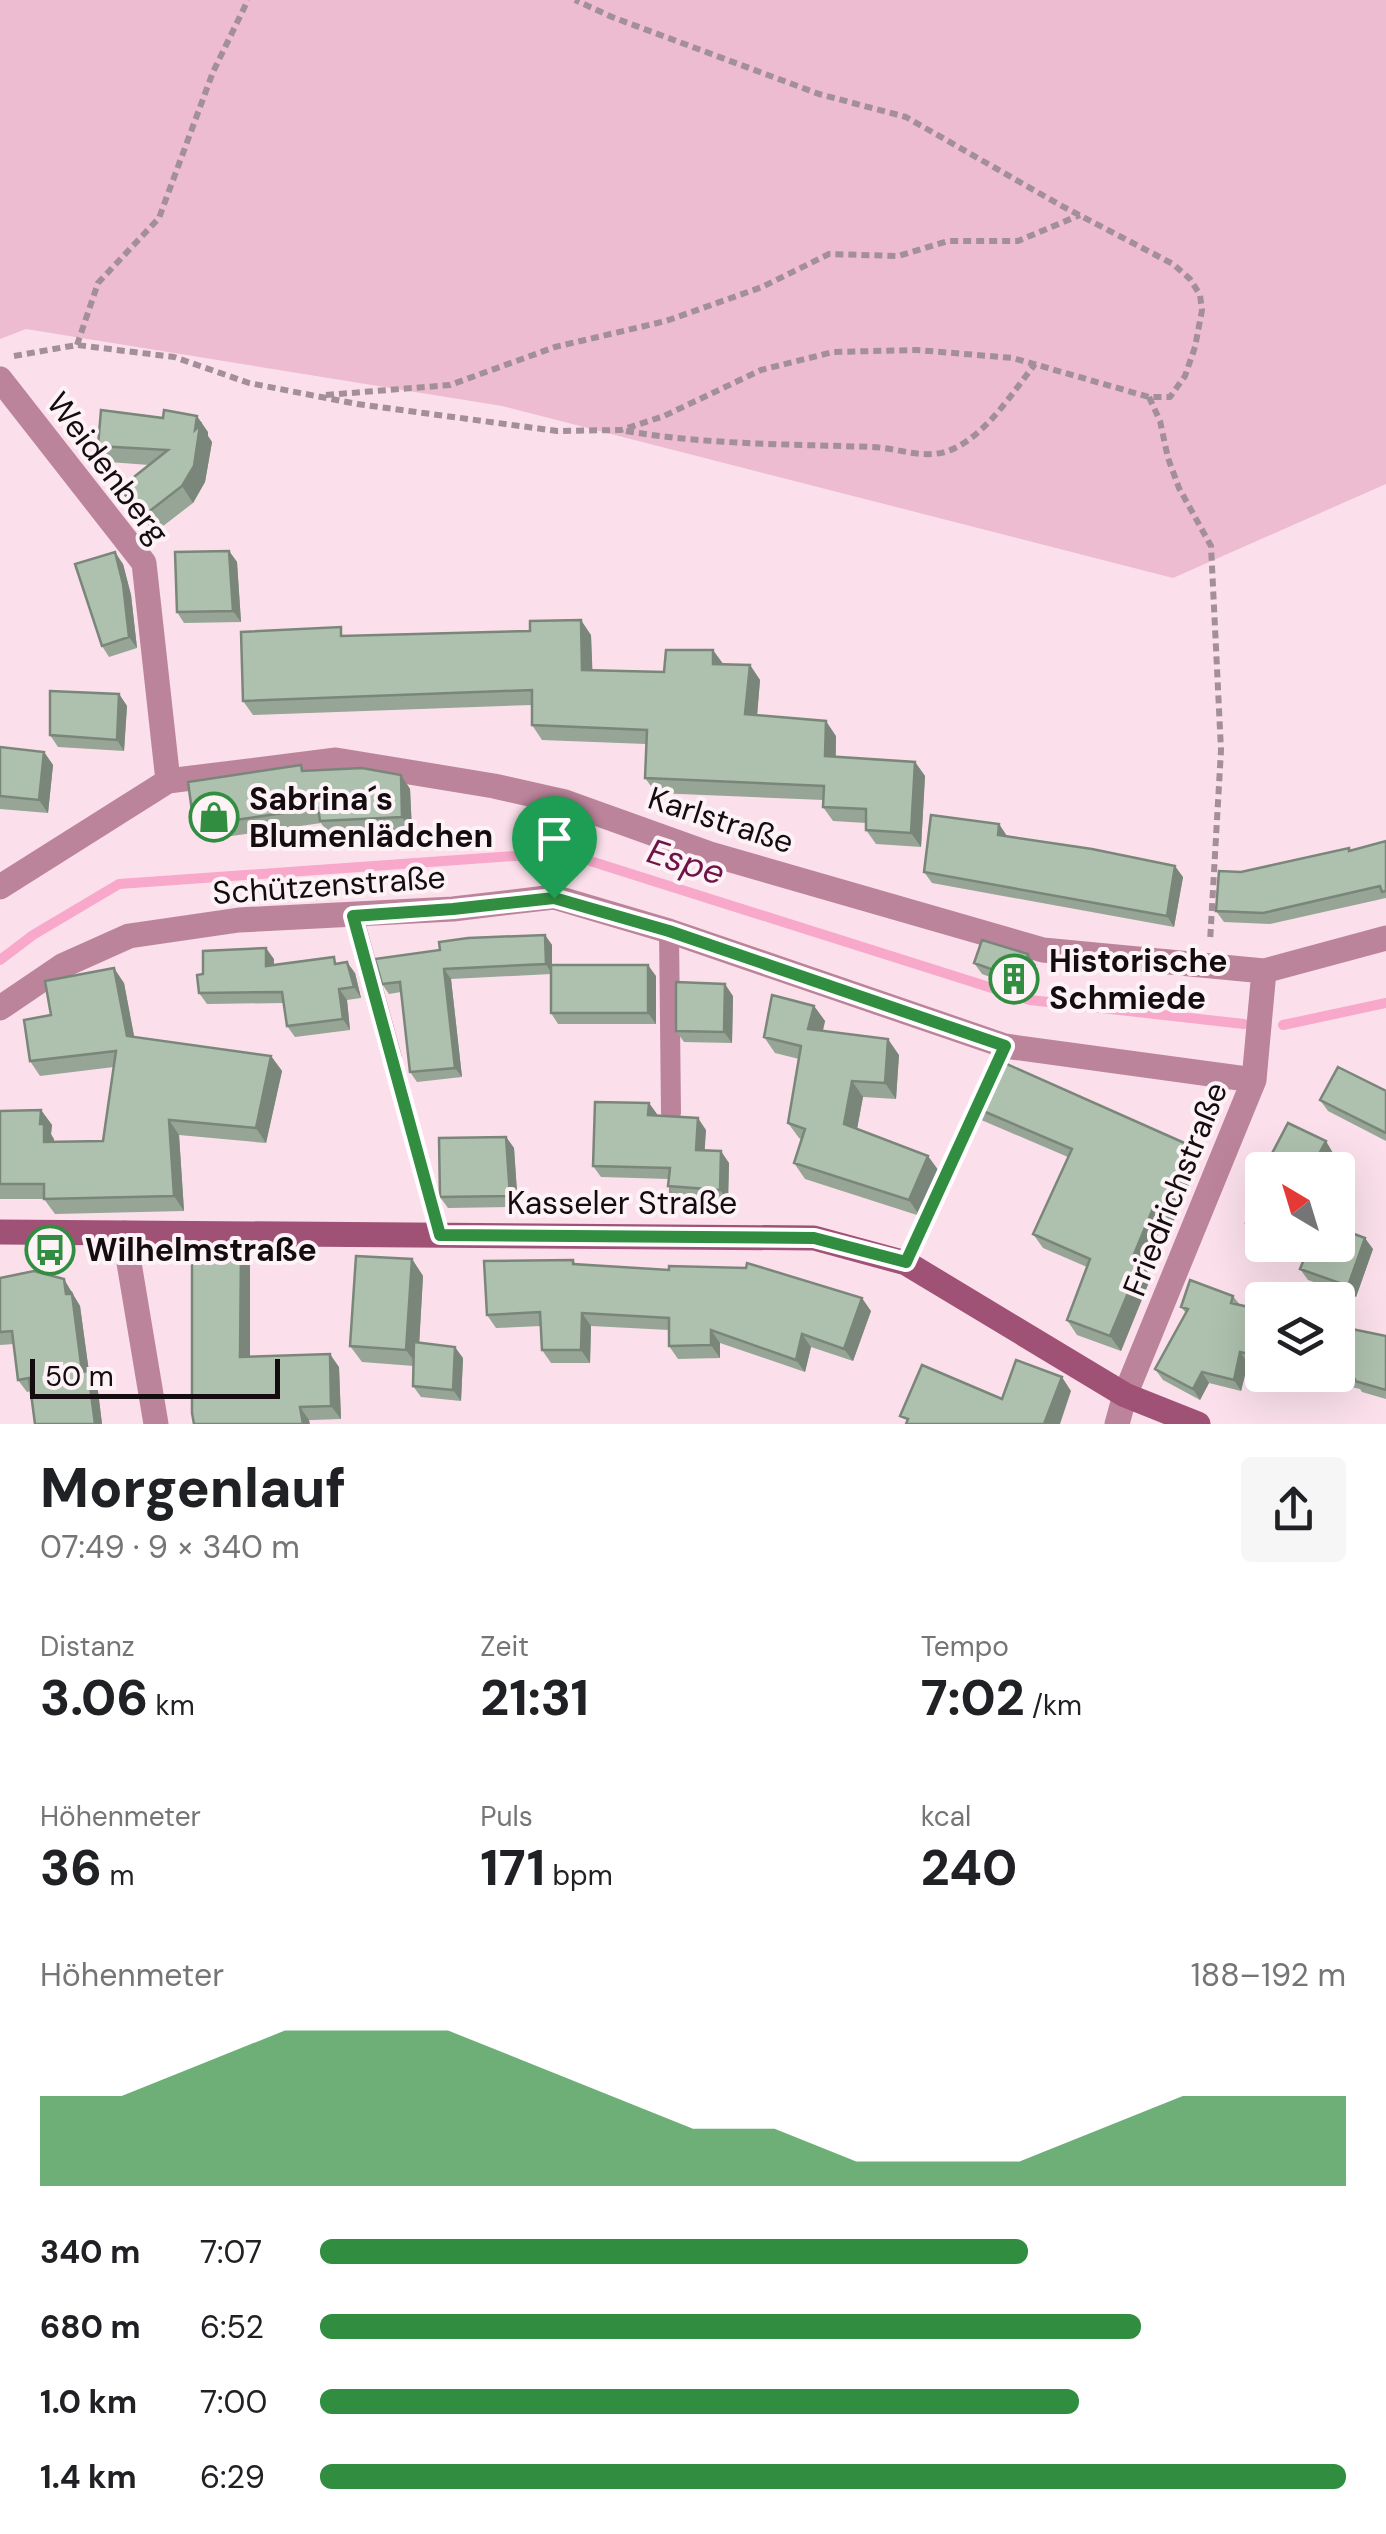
<!DOCTYPE html>
<html lang="de">
<meta charset="utf-8">
<style>
body{margin:0;font-family:"DM Sans",sans-serif;background:#f6f6f6;color:#202124;height:100vh;display:flex;flex-direction:column;font-size:38px;white-space:nowrap}
*{box-sizing:border-box;margin:0}
p{font-size:32px;color:#757577}
.icon{flex:none;width:55px;height:55px;fill:none;stroke:currentColor;stroke-width:2;stroke-linecap:round;stroke-linejoin:round}
.map{position:relative;height:1424px;overflow:hidden}
.drawer{display:flex;flex-direction:column;background:#fff;flex:1}
.drawer>*{flex:none}
.needle{width:65px;rotate:322deg}
.fabs{position:absolute;left:1245px;top:1152px;display:grid;gap:20px}
.fabs a{display:grid;place-items:center;width:110px;height:110px;border-radius:10px;background:#fff;box-shadow:0 10px 40px #0002;font-size:50px}
.scale{position:absolute;left:30px;bottom:25px;width:250px;box-sizing:border-box;padding-left:10px;border:5px solid #150c10;border-top:0;font-size:28px;line-height:35px;white-space:nowrap;color:#150c10;-webkit-text-stroke:8px #fdf3f7;paint-order:stroke}
.pin{position:absolute;display:grid;place-items:center;width:85px;height:85px;color:#fff;margin:-102px -42px;border-radius:50% 50% 50% 0;rotate:-45deg;box-shadow:0 0 10px #0007}
.pin .icon{rotate:45deg}
.round{display:grid;place-items:center;flex:none;width:105px;height:105px;border-radius:10px;background:#f6f6f6}
.head{display:flex;align-items:center;justify-content:space-between;height:170px;padding:0 40px}
h1{font-size:55px;font-weight:800;line-height:75px}
.metrics{display:grid;grid-template-columns:repeat(3,1fr);gap:15px;height:170px;padding:10px 40px}
.metrics div{display:grid;align-content:center}
.metrics b{font-size:50px;font-weight:800}
.metrics small{font-size:28px;font-weight:400}
.metrics p{font-size:28px}
.chart{height:280px;padding:20px 40px}
.chart p{display:flex;justify-content:space-between}
.chart svg{width:100%;height:180px;margin-top:10px;fill:#318e40;opacity:.7}
ul{padding:0 40px;list-style:none;font-size:32px}
li{display:grid;grid-template-columns:160px 120px 1fr;align-items:center;height:75px}
li i{height:25px;border-radius:12px;background:#318e40}
.map>svg:first-child{display:block}
.green{fill:#edbcd0}
.lines{fill:none;stroke-linecap:round;stroke-linejoin:round}
.stream{stroke:#f8a8ca;stroke-width:10}
.path{stroke:#a38f97;stroke-width:6;stroke-dasharray:8 5;stroke-linecap:butt}
.lane{stroke:#bb849b;stroke-width:20}
.street{stroke:#bb849b;stroke-width:25}
.secondary{stroke:#a05276;stroke-width:25}
.wall{fill:#96a596}
.shaded-wall{fill:#7a867a}
.building{fill:#aec0ae;stroke:#7a867a;stroke-width:2.5}
.route-casing{stroke:#fff;stroke-width:20}
.route{stroke:#318e40;stroke-width:12}
.labels{text-anchor:middle;dominant-baseline:central;stroke-width:8;stroke-linejoin:round;paint-order:stroke}
.street-label{font-size:32px;fill:#150c10;stroke:#fdf3f7}
.poi-label{font-size:32px;font-weight:bold;fill:#150c10;stroke:#fdf3f7;text-anchor:start}
.water-label{font-size:35px;font-style:italic;fill:#6e1345;stroke:#fdf3f7}
</style>
<div class="map">
<svg width="1386" height="1424" viewBox="0 0 1386 1424">
<rect width="100%" height="100%" fill="#fbe0eb"/>
<!-- green -->
<path class="green" d="M0 0H1386V484L1173 578 502 406 26 329 0 339Z"/>
<g class="lines">
<!-- stream -->
<path class="stream" d="M0 960 33 935 119 884 529 855 587 860 1030 1000 1244 1024
M1283 1025 1386 1003"/>
<!-- path -->
<path class="path" d="M77 345 98 283 159 218 213 72 248 0
M14 356 77 345 174 357 249 383 357 404 557 431 621 430 664 416 761 370 833 352 917 350 1013 358 1149 397H1170L1185 376 1195 347 1202 310 1200 295 1190 279 1173 264 1060 205 906 117 819 94 612 17 575 0
M326 395 450 385 555 347 666 321 762 287 829 254 898 256 948 241H1018L1080 215
M1149 397 1160 421 1168 458 1179 488 1211 546 1221 750 1210 942
M626 431C708 445 789 444 872 447 901 448 927 462 955 448 988 432 1013 392 1035 364
M557 871 562 829
M398 1079 433 1206
M672 1185V1212
M916 1240 978 1106"/>
<!-- lane -->
<path class="lane" d="M353 915 392 1058
M669 931 671 1113"/>
<!-- street -->
<path class="street" d="M0 379 144 563 168 781
M0 887 168 781 336 760 494 786 565 802 710 854 1043 950 1264 971 1386 938
M0 1008 62 966 129 936 239 920 453 909 554 897 669 931 1005 1046 1254 1080
M124 1233 156 1424
M1117 1424 1125 1395 1254 1080 1264 971"/>
<!-- secondary -->
<path class="secondary" d="M0 1232 814 1238 906 1263 1125 1395 1198 1424"/>
</g>
<!-- wall -->
<path class="wall" d="M208 432V436L212 442 205 482 193 503 154 533 120 488 149 465 109 462 98 446Z
M229 551 237 562 241 622 184 623 177 612Z
M123 564 131 595 137 648 109 657 102 646Z
M591 635 592 670 664 672 723 664 750 665 760 680 757 715 836 736V757L915 762 925 776 921 847 876 844 866 830V823L833 821 823 807V800L656 793 645 778 646 744 542 740 532 725V705L253 715 243 701 347 636Z
M119 694 127 706 124 751 58 747 50 735Z
M0 747 44 752 53 765 48 813 0 809Z
M305 771 401 775 410 789 412 831 329 835 321 823 204 840 194 826Z
M999 824 1007 837 1183 877 1174 927 932 883 924 872Z
M1386 841V898L1270 924 1224 922 1216 911 1349 848 1351 851Z
M545 935 552 945V965L656 976V1024H558L551 1013V974L451 979 462 1077 417 1082 410 1072 401 992 389 994 382 984Z
M1028 954 1036 965 1027 991 982 974 974 963Z
M274 959V965L339 963 355 973 361 998 347 1000 350 1030 295 1037 287 1026 284 1003 207 1004 199 993Z
M124 983 134 1037 271 1056 282 1071 266 1143 179 1135 184 1211 55 1214 44 1199H0V1111L41 1110 52 1125 51 1134 54 1142 103 1141 114 1067 40 1076 30 1061 51 1015Z
M733 996 732 1043 684 1042 676 1031Z
M814 1006 825 1021 823 1031 899 1055 896 1099 863 1097 857 1129 939 1171 920 1216 805 1179 794 1163 801 1139 799 1138 788 1123 799 1059 775 1053 764 1037Z
M1386 1091V1141L1328 1111 1320 1100Z
M649 1103 657 1115 706 1130 704 1150 729 1163 728 1201 676 1197 668 1186 669 1179 601 1177 593 1166Z
M969 1105 1189 1145 1199 1160 1172 1225 1164 1221 1144 1267 1151 1277 1121 1351 1077 1335 1067 1320 1087 1267 1043 1248 1033 1234 1068 1157 979 1119Z
M506 1137 514 1148 518 1207 448 1208 440 1197Z
M1262 1194V1239L1254 1234 1246 1223Z
M1272 1245H1338L1373 1249 1356 1297 1308 1280 1300 1269 1303 1263Z
M241 1251 250 1264V1357L339 1367 341 1419 194 1424Z
M412 1259 423 1276 419 1343 463 1358 461 1401 421 1397 413 1386 414 1366 362 1362 350 1346Z
M573 1260 576 1264 871 1311 853 1361 811 1347 805 1372 720 1343V1358L678 1359 669 1346V1330L591 1326 590 1363H551L542 1350 541 1326 496 1328 487 1315Z
M0 1278 72 1291 73 1295 80 1306 89 1372 97 1383 102 1424H35L31 1391 27 1392 18 1380 14 1344 0 1345Z
M1233 1296 1240 1305 1262 1310V1366L1248 1363 1241 1391 1209 1383 1200 1400 1163 1380 1155 1369 1186 1313 1181 1307Z
M1386 1336V1399L1362 1392 1360 1389 1300 1375H1338Z"/>
<!-- shaded-wall -->
<path class="shaded-wall" d="M197 416 208 432V436L212 442 205 482 193 503 182 486Z
M229 551 237 562 241 622 233 611Z
M115 552 123 564 131 595 137 648 129 637Z
M581 620 591 635 593 684 582 670Z
M713 650 724 665 713 664Z
M750 665 760 680 756 729 745 714Z
M119 694 127 706 124 751 117 740Z
M826 721 836 736 835 771 825 756Z
M44 752 53 765 48 813 39 800Z
M915 762 925 776 921 847 911 833Z
M401 775 410 789 412 831 402 817Z
M999 824 1007 836 1006 847 998 835Z
M1175 866 1183 877 1174 927 1167 916Z
M545 935 552 945V974L546 964Z
M266 948 274 959 273 977 266 966Z
M1028 954 1036 965 1027 991 1019 979Z
M347 962 355 973 361 998 354 987Z
M648 965 656 976V1024L648 1013Z
M114 968 124 983 137 1051 127 1036Z
M444 969 451 979 462 1077 455 1068Z
M725 984 733 996 732 1043 724 1032Z
M339 989 347 1000 350 1030 343 1019Z
M814 1006 825 1021 819 1045 808 1029Z
M888 1039 899 1055 896 1099 885 1083Z
M271 1056 282 1071 266 1143 256 1128Z
M852 1081 863 1097 855 1140 844 1124Z
M649 1103 657 1114 656 1126 648 1115Z
M41 1110 52 1125 51 1134 54 1139V1157L44 1142 40 1124Z
M698 1118 706 1130 704 1161 696 1150Z
M169 1120 179 1135 184 1211 174 1196Z
M506 1137 514 1148 518 1207 510 1196Z
M1326 1141 1333 1153 1324 1170H1310Z
M1189 1145 1199 1160 1172 1225 1162 1210Z
M721 1151 729 1163 728 1201 720 1190Z
M928 1156 939 1171 920 1216 909 1200Z
M1154 1206 1164 1221 1144 1267 1151 1277 1121 1351 1110 1336 1132 1259Z
M1365 1238 1373 1249 1356 1297 1348 1286Z
M241 1251 250 1264V1370L240 1357Z
M412 1259 423 1276 418 1366 406 1350Z
M64 1279 80 1306 89 1372 97 1383 102 1424H95L82 1372Z
M862 1298 871 1311 853 1361 844 1349Z
M582 1313 591 1326 590 1363 581 1350Z
M711 1330 720 1343V1358L711 1345Z
M802 1334 811 1347 805 1372 796 1360Z
M455 1347 463 1358 461 1401 453 1390Z
M1240 1352 1248 1363 1241 1391 1234 1380Z
M330 1354 339 1367 341 1419 331 1406Z
M1202 1372 1209 1383 1200 1400 1193 1389Z
M1062 1377 1071 1391 1060 1424H1044Z
M300 1407 309 1420 310 1424H303Z"/>
<!-- building -->
<path class="building" d="M101 410 163 418 164 410 197 416 195 430 200 425 194 466 182 486 142 517 120 488 168 450 98 446Z
M229 551 233 611 177 612 175 552Z
M115 552 123 584 129 637 102 646 75 564Z
M581 620 582 670 664 672 666 650H713V664L750 665 745 714 826 721 825 756 915 762 911 833 866 830V809L823 807 824 786 645 778 647 730 532 725V690L243 701 241 632 341 627V636L530 631V621Z
M50 691 119 694 117 740 50 735Z
M0 747 44 752 39 800 0 796Z
M301 765 302 771 362 768 401 775 402 817 320 821 318 808 194 826 188 782Z
M931 815 999 824 998 835 1092 849 1175 866 1167 916 924 872Z
M1386 841V891L1382 892 1380 886 1263 913 1216 911 1219 871 1241 872 1349 848V851Z
M545 935 546 964 444 969 455 1068 410 1072 400 982 382 984 375 959 440 950 439 942 468 938Z
M982 940 1028 954 1019 979 974 963Z
M266 948V966L334 957 335 964 347 962 354 987 339 989 343 1019 287 1026 282 992 199 993 197 975 203 974V951Z
M551 965H648V1013H551Z
M114 968 127 1036 271 1056 256 1128 169 1120 174 1196 44 1199V1184H0V1111L41 1110 40 1124H44V1142L103 1141 116 1051 30 1061 24 1020 51 1015 45 981Z
M676 982 725 984 724 1032 676 1031Z
M772 995 814 1006 808 1029 888 1039 885 1083 852 1081 844 1124 928 1156 909 1200 794 1163 805 1129 788 1123 801 1046 764 1037Z
M991 1057 1189 1145 1162 1210 1154 1206 1132 1259 1141 1262 1110 1336 1067 1320 1090 1259 1033 1234 1072 1149 969 1105Z
M1338 1067 1386 1091V1133L1320 1100Z
M595 1102 649 1103 648 1115 698 1118 696 1150 721 1151 720 1190 668 1186 670 1168 593 1166Z
M1288 1123 1326 1141 1310 1170H1276L1278 1166 1268 1161Z
M506 1137 510 1196 440 1197 439 1138Z
M1262 1194V1233L1246 1223Z
M1338 1228 1365 1238 1348 1286 1300 1269 1305 1257 1284 1245H1338Z
M192 1251H241L240 1357 330 1354 331 1406 300 1407 303 1424H194L192 1413Z
M356 1256 412 1259 406 1350 350 1346Z
M573 1260V1264L669 1270V1266L746 1268 747 1263 862 1298 844 1349 802 1334 796 1360 711 1330V1345L669 1346V1318L582 1313 581 1350H542L540 1312 487 1315 484 1261Z
M34 1271 64 1279 66 1294H72L82 1372 88 1371 95 1424H35L29 1378 18 1380 12 1331 0 1332V1278Z
M1190 1280 1233 1296 1231 1303 1262 1310V1357L1240 1352 1234 1380 1202 1372 1193 1389 1155 1369 1188 1309 1181 1307Z
M1342 1327 1386 1336V1390L1355 1381V1379L1338 1375V1334H1339Z
M414 1342 455 1347 453 1390 413 1386Z
M1016 1360 1062 1377 1044 1424H906L908 1419 900 1416 922 1365 1002 1399Z"/>
<g class="lines">
<!-- route casing -->
<g class="route-casing">
<path id="route" d="M554 898 669 931 1005 1046 906 1262 814 1238 440 1235 353 916 453 909Z"/>
</g>
<!-- route -->
<use href="#route" class="route"/>
</g>
<!-- icons -->
<defs>
<g id="shop-ring" transform="scale(2.5)"><circle r="9.5" fill="#fdf3f7" stroke="#318e40" stroke-width="1.5"/><path d="M-5-2.5h2.3a2.7 3.5 0 0 1 5.4 0H5L5.5 6h-11ZM-1.5-2.5h3a1.5 2.3 0 0 0-3 0Z" fill="#318e40"/></g>
<g id="building-ring" transform="scale(2.5)"><circle r="9.5" fill="#fdf3f7" stroke="#318e40" stroke-width="1.5"/><path d="M-4-6H4V6H1V3H-1V6H-4ZM-2.5-4.3h1.7v1.8h-1.7ZM.8-4.3h1.7v1.8H.8ZM-2.5-1h1.7V.8h-1.7ZM.8-1h1.7V.8H.8Z" fill="#318e40"/></g>
<g id="bus-ring" transform="scale(2.5)"><circle r="9.5" fill="#fdf3f7" stroke="#318e40" stroke-width="1.5"/><path d="M-5-6H5V4H4V6H2V4H-2V6H-4V4H-5ZM-3.5-4V0h7V-4ZM-3.5 1.2v1.5H-2V1.2ZM2 1.2v1.5H3.5V1.2Z" fill="#318e40"/></g>
</defs>
<g fill-rule="evenodd">
<use href="#shop-ring" x="214" y="817"/>
<use href="#building-ring" x="1014" y="979"/>
<use href="#bus-ring" x="50" y="1250"/>
</g>
<g class="labels">
<!-- street labels -->
<g class="street-label">
<text transform="translate(108 468) rotate(53)">Weidenberg</text>
<text transform="translate(721 820) rotate(18)">Karlstraße</text>
<text transform="translate(329 885) rotate(-4)">Schützenstraße</text>
<text transform="translate(1175 1189) rotate(-68)">Friedrichstraße</text>
<text x="622" y="1203">Kasseler Straße</text>
</g>
<!-- poi labels -->
<g class="poi-label">
<text x="249" y="799">Sabrina´s<tspan x="249" dy="37">Blumenlädchen</tspan></text>
<text x="1049" y="961">Historische<tspan x="1049" dy="37">Schmiede</tspan></text>
<text x="85" y="1250">Wilhelmstraße</text>
</g>
<!-- water labels -->
<g class="water-label">
<text transform="translate(686 862) rotate(18)">Espe</text>
</g>
</g>
</svg>
<div class="fabs">
<a><svg class="needle" viewBox="-14 -14 28 28"><path d="M0-13l5 13h-10z" fill="#e53935"/><path d="M0 13l5-13h-10z" fill="#757577"/></svg></a>
<a><svg class="icon" aria-label="layers" viewBox="0 0 24 24"><path d="M12 4l9 5-9 5-9-5zM3 14l9 5 9-5"/></svg></a>
</div>
<div class="scale">50 m</div>
<div class="pin" style="left:554px;top:898px;background:#1e9e55"><svg class="icon" aria-label="arrive" viewBox="0 0 24 24"><path d="M6 21V4h12l-3 4 3 4H6"/></svg></div>
</div>
<section class="drawer">
<div class="head"><div><h1>Morgenlauf</h1><p>07:49 · 9 × 340 m</p></div><a class="round"><svg class="icon" aria-label="share" viewBox="0 0 24 24"><path d="M12 15V3M7 8l5-5 5 5M5 13v7h14v-7"/></svg></a></div>
<div class="metrics">
<div><p>Distanz</p><b>3.06<small> km</small></b></div>
<div><p>Zeit</p><b>21:31</b></div>
<div><p>Tempo</p><b>7:02<small> /km</small></b></div>
</div>
<div class="metrics">
<div><p>Höhenmeter</p><b>36<small> m</small></b></div>
<div><p>Puls</p><b>171<small> bpm</small></b></div>
<div><p>kcal</p><b>240</b></div>
</div>
<div class="chart"><p><span>Höhenmeter</span>188–192 m</p>
<svg viewBox="0 0 160 44" preserveAspectRatio="none"><path d="M0 44V22L10 22L20 14L30 6L40 6L50 6L60 14L70 22L80 30L90 30L100 38L110 38L120 38L130 30L140 22L150 22L160 22V44z"/></svg>
</div>
<ul>
<li><b>340 m</b>7:07<i style="width:69%"></i></li>
<li><b>680 m</b>6:52<i style="width:80%"></i></li>
<li><b>1.0 km</b>7:00<i style="width:74%"></i></li>
<li><b>1.4 km</b>6:29<i style="width:100%"></i></li>
</ul>
</section>
